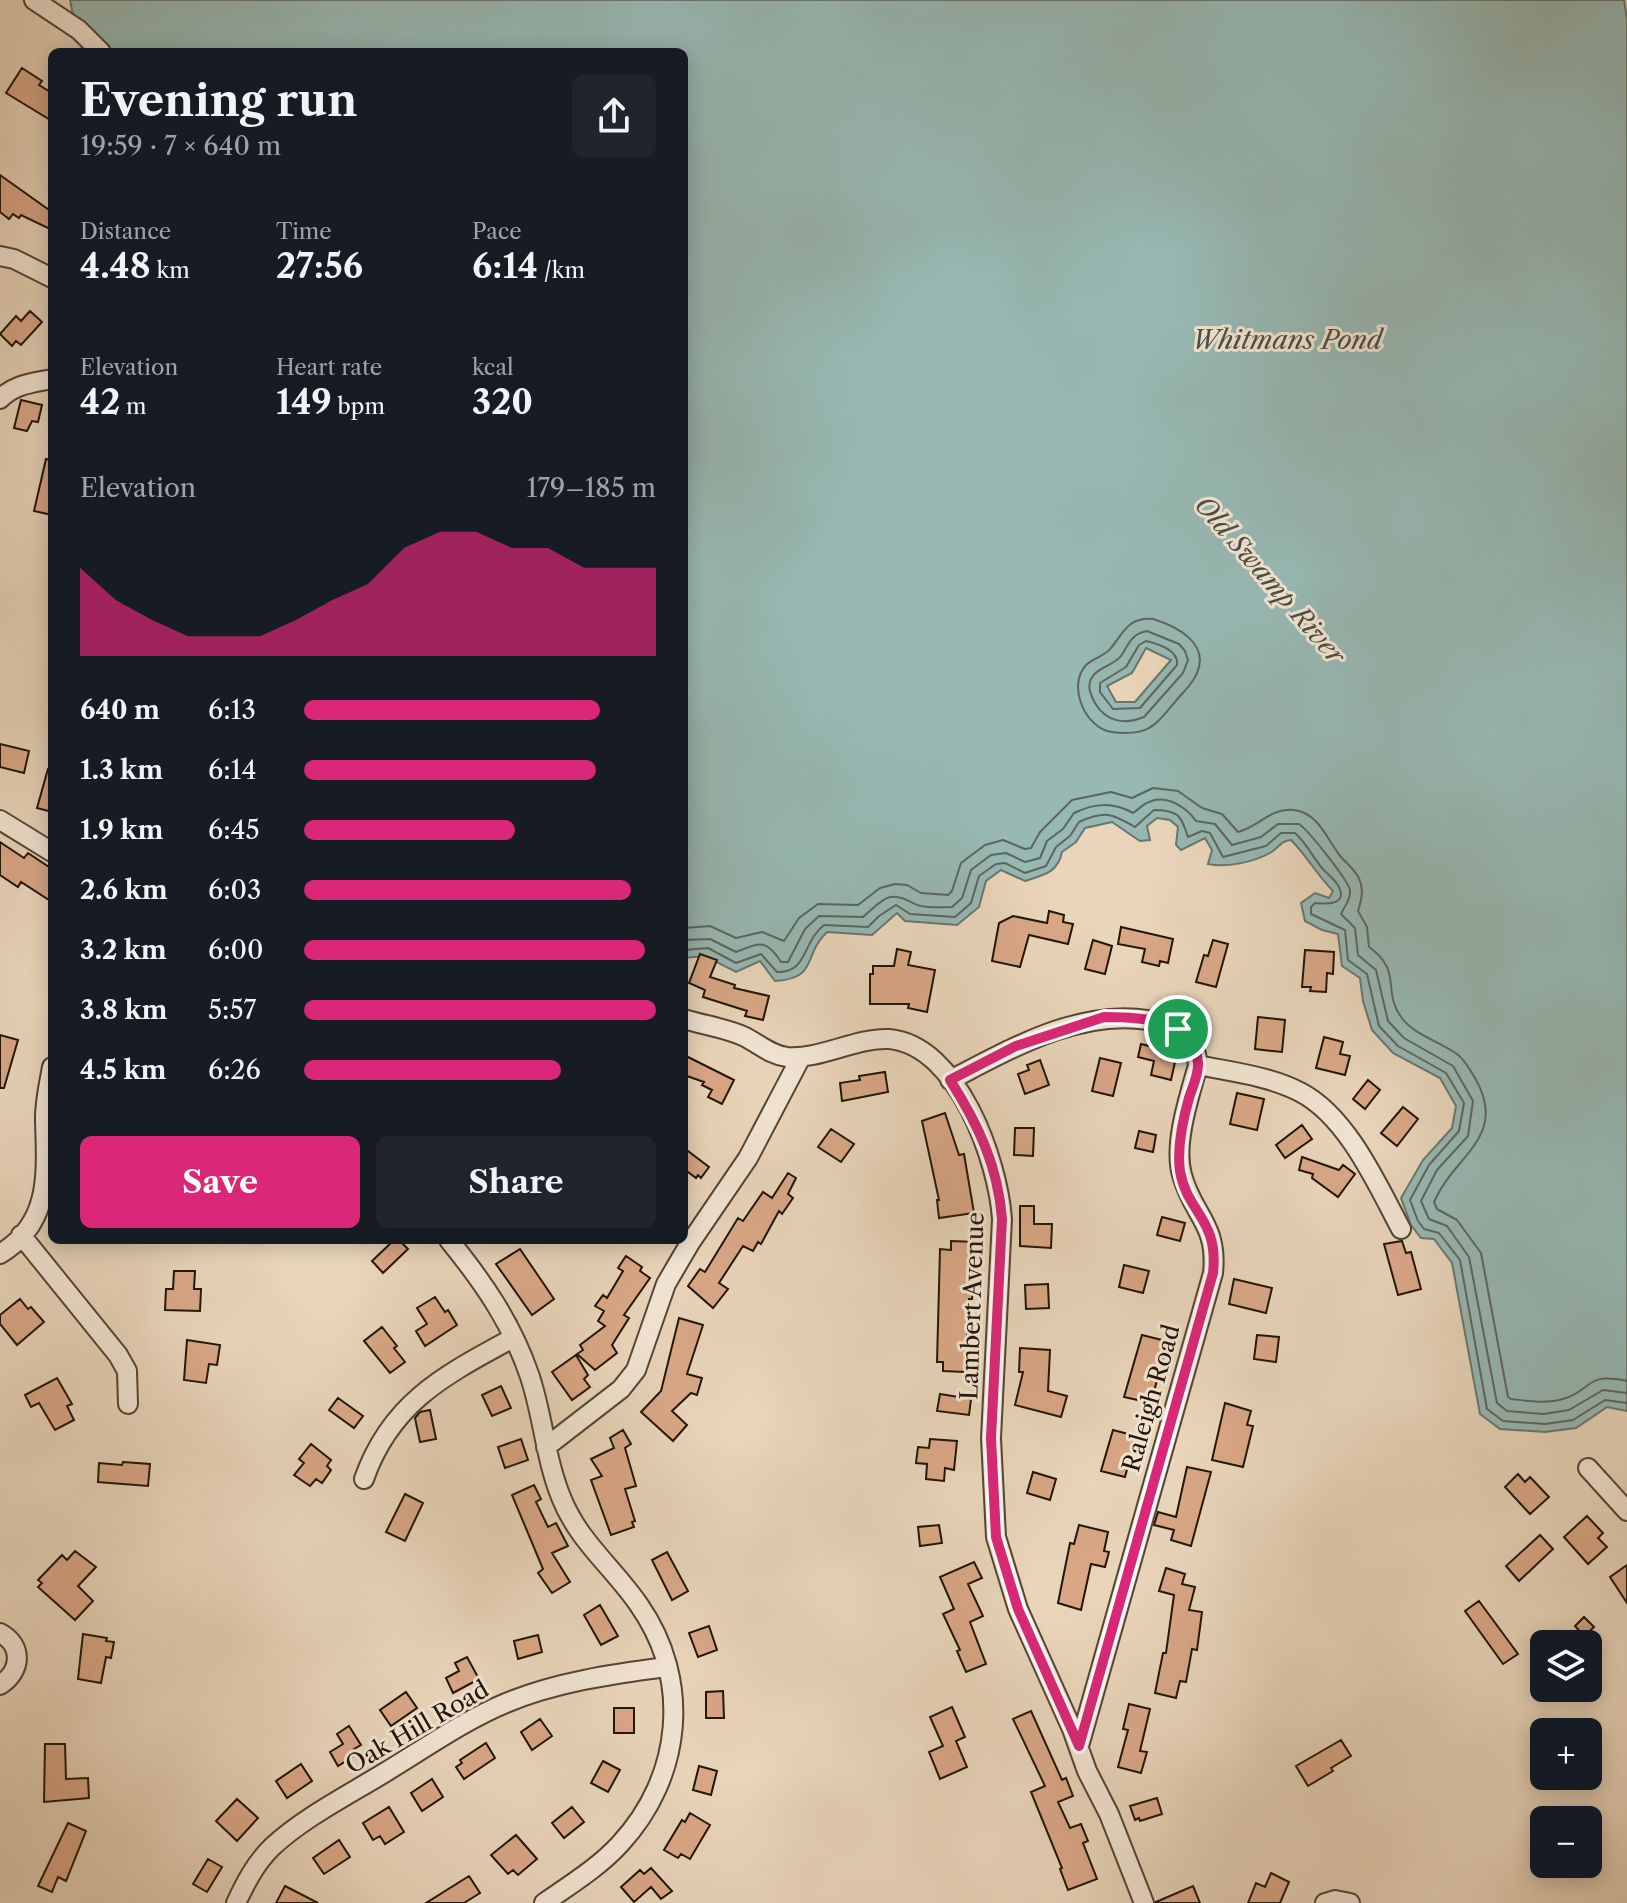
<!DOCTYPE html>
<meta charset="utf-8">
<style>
body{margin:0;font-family:"Libre Caslon Text",serif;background:#20242c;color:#f1f3f6;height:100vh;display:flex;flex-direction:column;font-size:30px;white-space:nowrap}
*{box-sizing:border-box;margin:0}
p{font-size:26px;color:#9ea1a6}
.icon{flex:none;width:44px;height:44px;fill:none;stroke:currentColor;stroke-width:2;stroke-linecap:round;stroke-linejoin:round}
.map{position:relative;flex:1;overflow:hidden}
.sheet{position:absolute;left:48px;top:48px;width:640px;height:1196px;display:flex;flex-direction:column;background:#171b24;border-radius:12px;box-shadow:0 4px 20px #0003}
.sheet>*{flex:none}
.fabs{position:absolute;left:1530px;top:1630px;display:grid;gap:16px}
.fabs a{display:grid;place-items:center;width:72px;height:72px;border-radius:12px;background:#171b24;box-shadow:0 4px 20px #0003;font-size:40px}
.pin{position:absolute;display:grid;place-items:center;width:68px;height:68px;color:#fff;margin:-34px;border:4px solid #fff;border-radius:50%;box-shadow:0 2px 8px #0007}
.round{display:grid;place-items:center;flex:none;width:84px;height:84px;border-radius:12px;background:#20242c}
.overview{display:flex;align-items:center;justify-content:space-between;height:136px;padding:0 32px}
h1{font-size:44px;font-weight:700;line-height:60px}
.figures{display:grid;grid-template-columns:repeat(3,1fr);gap:12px;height:136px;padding:8px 32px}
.figures div{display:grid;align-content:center}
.figures b{font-size:34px;font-weight:700}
.figures small{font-size:22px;font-weight:400}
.figures p{font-size:22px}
.chart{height:224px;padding:16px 32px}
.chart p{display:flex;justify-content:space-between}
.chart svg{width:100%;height:144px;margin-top:8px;fill:#db2777;opacity:.7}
.action{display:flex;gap:16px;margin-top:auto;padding:16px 32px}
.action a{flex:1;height:92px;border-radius:12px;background:#db2777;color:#fff;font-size:32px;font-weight:700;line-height:92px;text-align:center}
.action a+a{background:#20242c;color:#f1f3f6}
ul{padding:0 32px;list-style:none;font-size:26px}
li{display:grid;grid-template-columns:128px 96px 1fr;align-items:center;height:60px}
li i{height:20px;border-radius:10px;background:#db2777}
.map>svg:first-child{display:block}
.water{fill:#97b8b3;stroke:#68776f;stroke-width:2;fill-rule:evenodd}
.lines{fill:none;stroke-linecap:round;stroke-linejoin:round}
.shore{stroke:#5c665e;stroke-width:2}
.building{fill:#d9a786;stroke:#211508;stroke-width:2}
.street-casing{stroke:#534534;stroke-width:22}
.street{stroke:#f1e4d2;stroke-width:18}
.route-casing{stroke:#fff;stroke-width:16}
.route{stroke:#db2777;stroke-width:10}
.labels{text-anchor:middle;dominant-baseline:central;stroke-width:6;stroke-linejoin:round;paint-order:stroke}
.street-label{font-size:24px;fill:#211508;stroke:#f1e4d2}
.water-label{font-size:26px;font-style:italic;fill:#4a4e44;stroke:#f1e4d2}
</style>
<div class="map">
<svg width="1627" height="1903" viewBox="0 0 1627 1903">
<rect width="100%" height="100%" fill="#e9d5ba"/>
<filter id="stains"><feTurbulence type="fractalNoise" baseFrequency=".0025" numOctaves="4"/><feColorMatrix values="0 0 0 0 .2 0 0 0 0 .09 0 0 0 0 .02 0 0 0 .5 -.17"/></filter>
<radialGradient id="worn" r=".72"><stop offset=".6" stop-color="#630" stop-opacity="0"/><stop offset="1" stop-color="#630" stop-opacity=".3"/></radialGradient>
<!-- water -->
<path class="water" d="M70 0H1624L1627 19V1411L1607 1407 1576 1428 1545 1432 1500 1429 1480 1414 1452 1263 1434 1239 1421 1238 1411 1225 1401 1198 1423 1160 1452 1128 1456 1106 1440 1078 1393 1053 1372 1030 1363 1001 1360 978 1342 966 1338 934 1322 930 1305 921 1301 903 1315 893 1329 898 1333 891C1317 875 1307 856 1291 840 1280 841 1279 848 1270 853 1254 862 1226 868 1208 864L1212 850 1205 838 1181 850 1176 845 1178 827 1170 820 1157 818 1147 826 1150 840 1140 841 1112 822 1085 828 1076 842 1062 852C1058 873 1043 875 1025 881L1001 870 986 881 979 907 957 925 905 921 897 913 872 935 827 932C802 956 819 978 775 981L760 961 736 972 705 956 684 958V52H109L73 15ZM1146 648 1171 660 1135 702H1116L1107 686 1132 673Z"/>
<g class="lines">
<!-- shore -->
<path class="shore" d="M1153 619C1176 626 1210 643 1197 673 1193 684 1182 693 1175 702 1167 711 1160 722 1149 728 1139 734 1119 734 1107 731 1083 723 1068 685 1086 665 1093 658 1105 656 1111 648 1124 632 1128 617 1153 619Z
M1147 631 1179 644 1185 651 1188 660 1183 673 1144 717C1125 725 1106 722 1095 703 1091 695 1087 688 1091 679 1097 667 1113 666 1121 656 1129 644 1131 634 1147 631Z
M1146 641C1159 644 1179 650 1177 665L1140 708 1113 709 1100 692V683L1126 667 1139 645Z
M684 928 710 926 736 938 762 932 784 941 799 918 818 904 858 905 880 888 895 884 907 885 921 893 948 895 952 891 961 863 985 845 1003 840 1025 849 1031 848 1040 832 1072 800 1111 792 1132 798 1153 788 1178 791 1202 808 1222 814 1238 832C1259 827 1271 807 1294 810 1319 813 1327 840 1341 857 1348 865 1357 871 1360 881 1364 892 1361 901 1358 911L1367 927 1369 947C1403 971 1382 991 1401 1017 1414 1035 1439 1041 1457 1054 1465 1060 1470 1070 1475 1078 1509 1137 1454 1155 1434 1202L1437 1209 1457 1220 1481 1253 1508 1397 1511 1399C1528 1401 1546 1404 1563 1399 1594 1390 1583 1372 1627 1381
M684 940 710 939 736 952C759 943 766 938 781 962H788L805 929 819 916 863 917C883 900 888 889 913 903 923 909 941 907 952 907L962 898 971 870 991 855 1006 853 1025 862 1040 858 1047 841 1063 829 1074 813C1095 803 1113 802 1133 813 1138 810 1143 804 1149 802 1167 794 1187 808 1196 821L1215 824 1232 845 1261 837 1278 824H1299C1308 830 1350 882 1350 891 1351 900 1344 907 1341 914L1355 928 1358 955 1376 970 1388 1021 1404 1038 1453 1066 1473 1101 1468 1136 1437 1170 1421 1201 1429 1219 1447 1226 1469 1257 1497 1403 1507 1411 1544 1414 1569 1410 1603 1390 1627 1393
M684 950 708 948 736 963 761 954 777 972C808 973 802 942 824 925L868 927 879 916 896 905 910 914 955 917 971 903 979 876 996 864 1005 863 1025 873 1046 866 1056 847 1070 836 1079 822C1106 810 1112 814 1135 827L1154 810C1180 810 1181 817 1188 837L1202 831 1210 833 1223 857 1266 846 1281 833H1295C1307 844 1312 856 1322 868 1327 874 1336 880 1339 887 1348 906 1324 904 1315 903L1311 907V914L1345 930 1348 960 1367 974 1379 1026 1398 1046 1446 1073 1464 1103 1459 1131 1429 1165 1410 1200 1418 1221 1424 1229 1439 1233 1460 1260 1487 1409 1503 1421 1545 1424 1573 1420 1605 1400 1627 1403"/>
</g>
<!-- building -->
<path class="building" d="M22 68 42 81 39 85 52 93V121L6 93Z
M0 175 52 212V230L21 215 19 218 13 214 9 219 0 212Z
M30 311 42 322 21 345 16 341 12 346 0 334 16 316 21 321Z
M21 400 42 405 38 422 32 421 27 431 14 428Z
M46 459 52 460V515L34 511Z
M0 744 29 751 24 773 0 767Z
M48 769 52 770V812L37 808Z
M0 842 24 858 28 853 52 869V902L21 882 18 887 0 875Z
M1049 911 1064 915 1063 922 1073 924 1068 944 1029 935 1020 967 992 961 999 923 1013 916 1047 923Z
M1121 927 1173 939 1168 963 1160 961 1159 966 1142 962 1145 949 1118 944Z
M1093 940 1112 946 1105 974 1085 969Z
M1213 940 1228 944 1216 987 1196 982 1204 955 1208 956Z
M897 949 911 952 908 965 935 970 927 1012 908 1008 909 1004H870V974H873V966H894Z
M1305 950 1334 952 1333 974 1327 973 1326 992 1310 991 1311 987H1302Z
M700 954 717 960 710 977 735 985 734 988 769 996 763 1020 745 1016 747 1011 703 997 705 990 689 983Z
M1258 1017 1285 1020 1282 1052 1255 1049Z
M0 1035 18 1040 4 1088H0Z
M1324 1037 1343 1042 1340 1054 1350 1056 1345 1075 1316 1068Z
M1141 1044 1177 1053 1171 1080 1151 1075 1154 1061 1138 1057Z
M684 1055 734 1080 722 1104 708 1097 712 1090 702 1085 704 1082 684 1075Z
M1100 1058 1121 1063 1113 1096 1092 1091Z
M1040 1060 1049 1085 1025 1094 1018 1074 1029 1070 1027 1065Z
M885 1072 888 1092 842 1101 840 1083 860 1080 859 1076Z
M1368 1080 1380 1090 1365 1109 1353 1099Z
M1237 1093 1264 1099 1257 1130 1230 1124Z
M1403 1107 1418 1119 1397 1146 1381 1133Z
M945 1113 959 1155 964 1154 974 1213 939 1218 937 1200H939L922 1121Z
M1302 1125 1312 1139 1285 1158 1276 1145Z
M1015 1128H1034L1033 1156 1014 1155Z
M831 1129 854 1144 841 1162 818 1147Z
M1139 1131 1156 1135 1153 1152 1135 1148Z
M684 1148 709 1167 701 1178 698 1175 696 1178 684 1169Z
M1302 1157 1339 1170 1343 1165 1355 1174 1338 1197 1312 1178 1313 1174 1299 1170Z
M788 1173 796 1178 788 1194 793 1198 782 1214 779 1211 761 1244 758 1242 753 1251 743 1246 719 1283 728 1289 713 1308 688 1286 700 1269 705 1272 738 1218 743 1221 763 1192 772 1198Z
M1020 1206H1034V1224H1052L1051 1248 1020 1246Z
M1162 1217 1185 1223 1180 1241 1157 1235Z
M394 1240H399L408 1249 383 1273 372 1261Z
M951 1241 977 1242 972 1299H969L965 1372 943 1371V1362H937L940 1249 951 1250Z
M1402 1241 1406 1253 1411 1252 1421 1289 1398 1295 1384 1244Z
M520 1249 554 1299 532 1315 496 1264Z
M626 1256 642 1267 640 1271 650 1278 624 1315 629 1318 612 1345 617 1353 595 1370 577 1354 583 1350 580 1345 605 1326 598 1321 604 1311 595 1306 603 1295 607 1298 623 1271 618 1268Z
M1124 1265 1149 1271 1143 1293 1119 1287Z
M174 1271H195L194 1289H201L200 1311 165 1310 166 1289H173Z
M1234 1279 1272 1288 1266 1313 1229 1304Z
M1048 1284 1049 1308 1026 1309 1025 1285Z
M435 1297 445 1312 448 1310 457 1325 425 1346 416 1331 427 1324 417 1308Z
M20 1299 28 1309 31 1307 44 1322 17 1345 0 1324V1315Z
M679 1318 703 1325 687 1374 702 1378 697 1395 691 1393 672 1411 687 1425 673 1441 641 1412 661 1391Z
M382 1327 397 1346 394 1348 405 1362 390 1373 364 1341Z
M1142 1335 1162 1340 1161 1345 1166 1346 1151 1403 1124 1397Z
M1257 1335 1279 1337 1276 1362 1254 1359Z
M187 1340 220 1345 217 1365 209 1364 206 1383 184 1380Z
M1020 1348 1050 1350 1048 1391 1067 1396 1061 1417 1015 1405 1023 1372H1019Z
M576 1355 588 1375 584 1379 590 1387 572 1400 552 1372Z
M57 1378 72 1404 67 1406 74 1420 55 1430 39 1403 31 1407 25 1395Z
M501 1386 511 1408 492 1416 482 1395Z
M940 1394 971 1399 969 1415 937 1411Z
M338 1398 363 1416 354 1428 329 1410Z
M1225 1403 1251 1411 1247 1425 1253 1426 1243 1467 1212 1460Z
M430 1410 436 1439 420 1442 415 1418 420 1412Z
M623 1430 631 1444 625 1448 636 1486 625 1489 635 1521 632 1522 634 1527 611 1535 591 1480 602 1476 591 1459 614 1448 610 1438Z
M1113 1430 1136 1436 1125 1477 1101 1471Z
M521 1439 528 1460 505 1468 498 1447Z
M930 1439 957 1441 954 1470 945 1468 944 1481 926 1479 927 1464 916 1463 918 1447 929 1448Z
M311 1444 331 1460 327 1466 331 1470 322 1483 316 1479 310 1486 294 1475 304 1463 299 1459Z
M123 1462 150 1464 148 1486 98 1482 99 1463 122 1465Z
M1187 1467 1211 1472 1191 1546 1171 1540 1174 1530 1154 1525 1158 1512 1176 1517Z
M1033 1472 1056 1479 1050 1500 1027 1493Z
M1518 1474 1525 1482 1530 1477 1549 1497 1530 1514 1505 1487Z
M534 1485 541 1499 536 1502 548 1527 556 1523 568 1546 552 1553 570 1582 552 1593 538 1573 543 1569 512 1495Z
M405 1494 423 1503 405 1541 386 1532Z
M1587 1516 1603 1533 1598 1538 1607 1547 1588 1564 1564 1537Z
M939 1525 942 1543 920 1546 918 1527Z
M1079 1525 1108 1532 1104 1551 1109 1552 1105 1567 1091 1564 1081 1610 1058 1603 1070 1543 1074 1544Z
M1540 1535 1553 1549 1519 1581 1506 1566Z
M75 1551 96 1567 78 1586 93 1601 75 1620 38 1587 42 1583 38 1580 62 1555 67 1560Z
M667 1552 688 1591 672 1600 652 1560Z
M974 1562 982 1578 968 1584 983 1616 970 1622 986 1664 966 1672 957 1651 960 1650 943 1614 954 1609 940 1577Z
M1627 1565V1603L1610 1577Z
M1166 1568 1185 1574 1182 1584 1195 1587 1189 1610 1202 1612 1197 1650 1192 1649 1186 1682 1180 1681 1176 1698 1155 1693 1163 1653H1166L1174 1595 1159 1591Z
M1479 1601 1518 1654 1503 1664 1465 1611Z
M600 1605 618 1636 601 1645 584 1615Z
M1584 1617 1594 1627 1584 1636 1575 1626Z
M709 1626 717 1650 698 1657 689 1633Z
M83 1634 107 1638 106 1641 114 1642 111 1658 106 1657 101 1683 78 1679Z
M538 1635 542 1652 518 1659 514 1641Z
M467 1657 479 1679 453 1693 446 1678 459 1671 455 1663Z
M723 1691 724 1718H706V1692Z
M406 1692 417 1708 391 1726 380 1710Z
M1129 1704 1150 1709 1140 1751 1147 1752 1141 1773 1118 1767 1128 1730 1123 1729Z
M952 1707 965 1737 956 1741 967 1767 940 1779 929 1752 943 1746 930 1717Z
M614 1708H634V1733H614Z
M1031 1711 1062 1780 1066 1778 1073 1796 1058 1802 1070 1828 1081 1824 1088 1841 1083 1843 1097 1879 1068 1890 1060 1869 1062 1868 1031 1792 1045 1786 1013 1719Z
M540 1719 552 1736 532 1750 521 1732Z
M349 1726 361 1745 354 1749 357 1754 338 1766 330 1752 343 1744 337 1734Z
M1341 1740 1351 1756 1331 1768 1333 1771 1308 1786 1296 1766Z
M486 1743 495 1758 464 1779 456 1767 462 1763 460 1760Z
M45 1744H65L66 1779 88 1778 89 1798 44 1802Z
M603 1761 620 1770 608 1792 591 1783Z
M301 1764 312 1781 287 1798 276 1781Z
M699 1766 717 1771 711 1795 693 1790Z
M432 1779 443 1797 422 1811 411 1793Z
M1157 1798 1162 1814 1140 1821 1139 1818 1135 1820 1130 1806Z
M237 1799 258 1818 237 1841 216 1821Z
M389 1807 404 1832 385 1844 380 1836 373 1840 363 1823Z
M572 1807 584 1822 564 1838 552 1823Z
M690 1813 710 1825 690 1859 681 1854 678 1858 664 1850 682 1820 685 1822Z
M68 1823 86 1831 66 1881 58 1877 52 1892 38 1886Z
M516 1835 537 1859 518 1875 513 1870 508 1874 491 1855Z
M339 1840 350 1857 324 1874 313 1858Z
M208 1859 222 1867 207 1892 193 1884Z
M651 1868 672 1891 661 1899 651 1887 634 1902 621 1887 640 1870 644 1874Z
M1271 1873 1289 1882 1280 1903H1248L1256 1883 1265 1887Z
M469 1876 480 1893 464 1903H426Z
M285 1886 318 1903H276Z
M1193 1886 1200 1903H1156V1902Z"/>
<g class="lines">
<!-- street casing -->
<g class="street-casing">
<path id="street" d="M34 0 79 30 101 52
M0 256 14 259 52 278
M0 399C15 384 32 383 52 379
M0 820 52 852
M684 1019C703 1025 725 1028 743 1036 758 1043 770 1055 787 1057 819 1060 858 1037 889 1039 958 1045 998 1161 1002 1219L991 1438 996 1537 1018 1609 1072 1729 1087 1771 1109 1814 1144 1903
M950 1080C1011 1049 1078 1009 1148 1020 1163 1022 1181 1028 1191 1041 1195 1047 1197 1058 1198 1065 1232 1072 1269 1076 1300 1092 1347 1116 1377 1184 1401 1229
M21 1235 118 1355 127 1371 128 1404
M449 1240C483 1282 511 1322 529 1374 543 1414 545 1458 561 1497 578 1541 613 1567 639 1605 692 1681 682 1777 620 1844 599 1867 570 1885 544 1903
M0 1254C53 1222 46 1170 45 1118 45 1101 49 1084 52 1067
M546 1447 621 1389 636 1370 666 1284 690 1243 748 1158 801 1057
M1588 1468 1627 1511
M364 1479C391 1402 445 1375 513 1338
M0 1633C23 1645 22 1671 0 1685
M1079 1746 1213 1273C1218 1224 1193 1216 1182 1175 1173 1143 1190 1095 1198 1065
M236 1903C246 1882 255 1864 272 1847 303 1818 348 1795 384 1773 424 1749 463 1721 506 1703 556 1682 613 1674 666 1667
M1325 1903 1335 1900 1350 1903"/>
</g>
<!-- street -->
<use href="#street" class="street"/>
</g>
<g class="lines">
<!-- route casing -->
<g class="route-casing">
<path id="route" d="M1104 1017C1138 1017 1195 1018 1198 1063 1199 1074 1192 1088 1189 1098 1183 1119 1177 1149 1180 1171 1187 1213 1219 1219 1213 1273L1079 1746 1018 1609 996 1537 991 1438 1002 1219C998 1166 978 1124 950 1080L1016 1046Z"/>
</g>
<!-- route -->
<use href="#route" class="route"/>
</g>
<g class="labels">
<!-- street labels -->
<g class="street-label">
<text transform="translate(972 1306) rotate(-88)">Lambert Avenue</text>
<text transform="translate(1151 1398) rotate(-74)">Raleigh Road</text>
<text transform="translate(417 1727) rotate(-30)">Oak Hill Road</text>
</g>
<!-- water labels -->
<g class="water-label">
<text x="1287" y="340">Whitmans Pond</text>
<text transform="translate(1270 580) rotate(49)">Old Swamp River</text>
</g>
</g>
<rect width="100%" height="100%" filter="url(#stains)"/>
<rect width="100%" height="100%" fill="url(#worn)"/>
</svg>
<div class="fabs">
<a><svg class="icon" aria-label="layers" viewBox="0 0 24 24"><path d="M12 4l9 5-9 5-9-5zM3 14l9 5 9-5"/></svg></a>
<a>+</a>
<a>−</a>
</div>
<div class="pin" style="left:1178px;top:1029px;background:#1e9e55"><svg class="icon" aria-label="arrive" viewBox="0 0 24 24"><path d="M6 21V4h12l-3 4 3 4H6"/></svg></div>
<section class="sheet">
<div class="overview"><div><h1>Evening run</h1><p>19:59 · 7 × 640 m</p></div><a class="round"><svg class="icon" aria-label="share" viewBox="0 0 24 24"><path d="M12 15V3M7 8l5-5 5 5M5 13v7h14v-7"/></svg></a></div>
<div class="figures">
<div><p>Distance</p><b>4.48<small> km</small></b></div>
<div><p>Time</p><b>27:56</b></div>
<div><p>Pace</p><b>6:14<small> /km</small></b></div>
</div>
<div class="figures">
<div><p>Elevation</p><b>42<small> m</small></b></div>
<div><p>Heart rate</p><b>149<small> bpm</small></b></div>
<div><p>kcal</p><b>320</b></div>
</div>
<div class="chart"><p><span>Elevation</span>179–185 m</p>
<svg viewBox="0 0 160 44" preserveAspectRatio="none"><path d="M0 44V17L10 27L20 33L30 38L40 38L50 38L60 33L70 27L80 22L90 11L100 6L110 6L120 11L130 11L140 17L150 17L160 17V44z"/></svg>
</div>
<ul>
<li><b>640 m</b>6:13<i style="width:84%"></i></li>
<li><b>1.3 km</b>6:14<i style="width:83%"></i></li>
<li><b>1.9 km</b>6:45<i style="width:60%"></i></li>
<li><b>2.6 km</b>6:03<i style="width:93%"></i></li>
<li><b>3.2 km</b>6:00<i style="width:97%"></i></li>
<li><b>3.8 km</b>5:57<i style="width:100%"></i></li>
<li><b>4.5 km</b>6:26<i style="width:73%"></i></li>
</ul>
<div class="action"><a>Save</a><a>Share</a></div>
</section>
</div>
